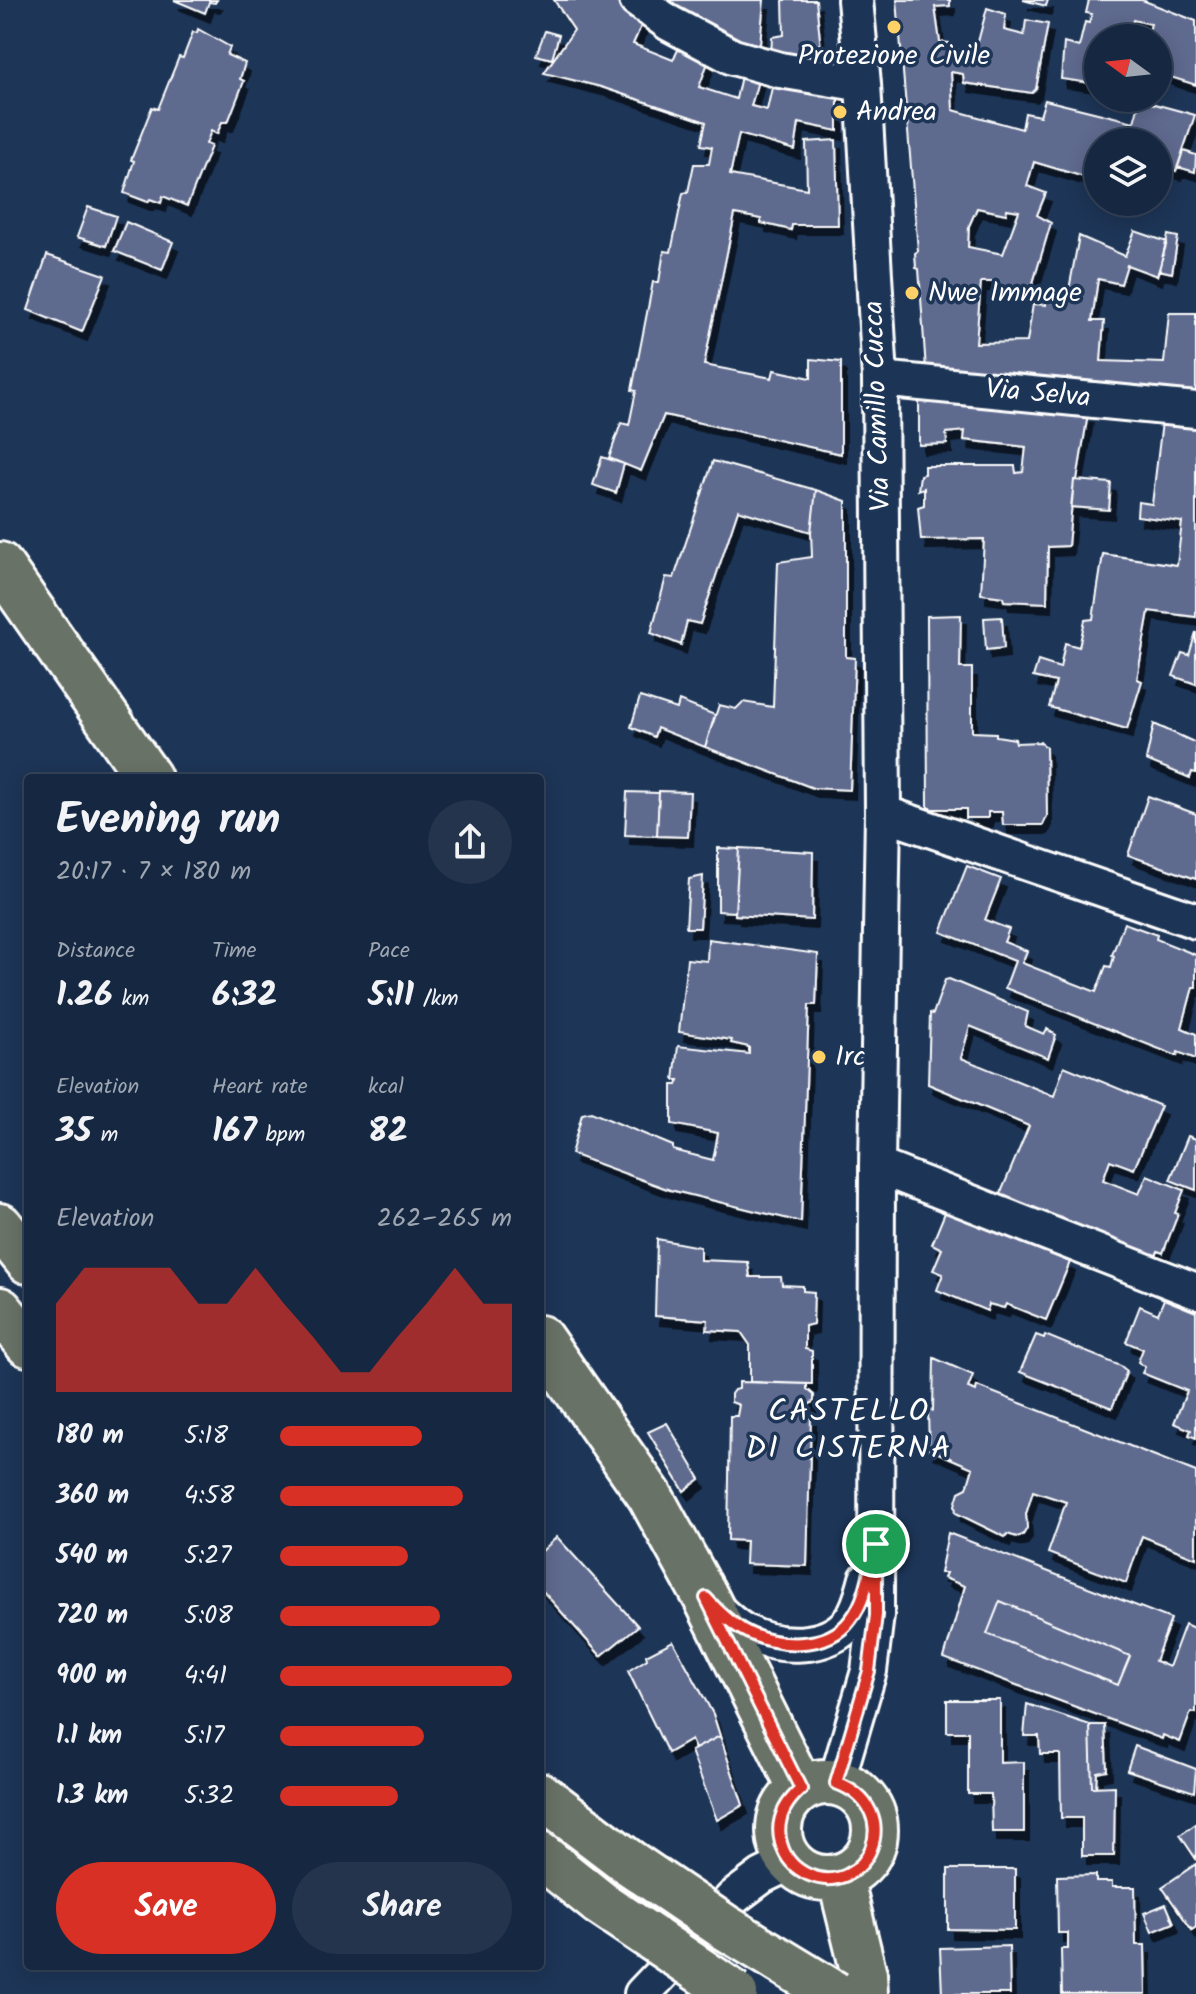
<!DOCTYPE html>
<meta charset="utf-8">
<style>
body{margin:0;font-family:Kalam,sans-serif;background:#23344c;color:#f1f3f6;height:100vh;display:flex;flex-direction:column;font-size:30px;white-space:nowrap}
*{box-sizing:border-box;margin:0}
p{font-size:26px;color:#9ea6b1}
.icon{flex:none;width:44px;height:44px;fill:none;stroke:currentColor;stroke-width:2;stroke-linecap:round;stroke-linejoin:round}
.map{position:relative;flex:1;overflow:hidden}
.drawer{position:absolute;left:24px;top:774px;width:520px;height:1196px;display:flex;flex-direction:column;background:#162841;border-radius:8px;box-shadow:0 4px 20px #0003,0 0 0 2px #35445a}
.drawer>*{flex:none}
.needle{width:52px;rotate:285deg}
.fabs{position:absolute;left:1084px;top:24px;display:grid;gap:16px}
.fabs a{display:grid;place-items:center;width:88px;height:88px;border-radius:50%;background:#162841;box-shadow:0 4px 20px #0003,0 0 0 2px #35445a;font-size:40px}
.pin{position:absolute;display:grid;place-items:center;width:68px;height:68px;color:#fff;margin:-34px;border:4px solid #fff;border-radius:50%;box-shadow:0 2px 8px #0007}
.round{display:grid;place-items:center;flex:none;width:84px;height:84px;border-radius:42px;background:#23344c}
.head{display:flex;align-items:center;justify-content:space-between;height:136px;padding:0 32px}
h1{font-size:44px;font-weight:700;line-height:60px}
.figures{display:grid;grid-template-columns:repeat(3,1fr);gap:12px;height:136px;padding:8px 32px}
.figures div{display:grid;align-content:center}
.figures b{font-size:34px;font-weight:700}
.figures small{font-size:22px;font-weight:400}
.figures p{font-size:22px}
.chart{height:224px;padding:16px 32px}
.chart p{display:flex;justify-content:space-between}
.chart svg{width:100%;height:144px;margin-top:8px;fill:#d93025;opacity:.7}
.cta{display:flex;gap:16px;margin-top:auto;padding:16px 32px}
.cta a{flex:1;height:92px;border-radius:48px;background:#d93025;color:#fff;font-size:32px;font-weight:700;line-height:92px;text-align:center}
.cta a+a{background:#23344c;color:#f1f3f6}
ul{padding:0 32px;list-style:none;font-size:26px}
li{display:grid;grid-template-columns:128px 96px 1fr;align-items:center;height:60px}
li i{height:20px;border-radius:10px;background:#d93025}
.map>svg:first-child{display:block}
.building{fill:#5e6b8f;stroke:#fff;stroke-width:2;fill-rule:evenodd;filter:url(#shadow)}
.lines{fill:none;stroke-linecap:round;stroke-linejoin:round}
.minor-casing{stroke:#fff;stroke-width:40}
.major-casing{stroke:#fff;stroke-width:50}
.highway-casing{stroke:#fff;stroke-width:50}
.minor{stroke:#1d3557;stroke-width:34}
.major{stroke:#697266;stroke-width:44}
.highway{stroke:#697266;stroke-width:44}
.highway-bridge-casing{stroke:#fff;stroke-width:50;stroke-linecap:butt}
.highway-bridge{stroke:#697266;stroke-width:44}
.route-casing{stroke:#fff;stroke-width:16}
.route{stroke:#d93025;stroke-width:10}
.poi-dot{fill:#ffd166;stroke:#1d3557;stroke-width:3}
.labels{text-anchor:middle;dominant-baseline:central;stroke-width:7;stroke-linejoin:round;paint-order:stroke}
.poi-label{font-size:28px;fill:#fff;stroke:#1d3557;text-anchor:start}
.street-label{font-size:28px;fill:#fff;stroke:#1d3557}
.quarter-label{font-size:32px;letter-spacing:2px;fill:#fff;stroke:#1d3557}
</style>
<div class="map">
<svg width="1196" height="1994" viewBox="0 0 1196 1994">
<defs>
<filter id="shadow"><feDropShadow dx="5" dy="9" stdDeviation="0" flood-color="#0009"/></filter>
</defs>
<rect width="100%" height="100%" fill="#1d3557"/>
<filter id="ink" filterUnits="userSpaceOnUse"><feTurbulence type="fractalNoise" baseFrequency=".0125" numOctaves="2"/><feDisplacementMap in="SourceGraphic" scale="16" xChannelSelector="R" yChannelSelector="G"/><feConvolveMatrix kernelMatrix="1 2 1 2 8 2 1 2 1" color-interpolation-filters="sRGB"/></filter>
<g filter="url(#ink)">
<!-- building -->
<path class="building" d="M174 0H217L215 3 209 2 205 13Z
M554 0H615L623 7 646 15 633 44 673 60 683 40 710 57 699 87 736 99 742 71 759 77 751 106 767 110 773 83 838 91V131L799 123 795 150 739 134 730 175 807 189 806 142 836 140 838 225H792L791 230 761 223V219L735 214 704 365 772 378 774 370 811 378V359L841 362V454L664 415 641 471 609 458 621 423 629 425 636 391 632 390 653 282H659L664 251 671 252 683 193 688 192 694 164H709L712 147 701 145 706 122 601 87 544 73 574 30Z
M649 0H764L759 55Z
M783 0H816L823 69 771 56 772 37 784 35Z
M897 0H950V6L935 7 940 42 949 43V49L975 53 987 8 1006 14 1004 30 1024 35 1026 20 1048 24 1036 89 1032 93 964 83 963 74 951 72 953 110 1022 129 1025 113 1040 116 1045 100 1134 122 1140 100 1195 115 1176 171 1158 166V142H1098V151L1095 150 1084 177 1034 162 1027 186 1046 193 1037 215 1051 223 1030 293 999 286V282H981L976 343 1027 342 1033 304 1046 305 1047 293 1068 295 1079 236 1125 256 1135 231 1167 242 1157 276 1127 265 1121 284 1098 279 1092 321H1104L1101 361 1164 363 1169 313H1196V397L926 370 919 269 916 268 915 253 918 251ZM977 208 1006 214 1007 209 1019 211 1003 254 968 247 969 226Z
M1023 0H1048L1046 6Z
M1089 0H1142L1196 21V85L1158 73V38H1147L1151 24 1133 20 1128 36 1132 38H1098V84L1061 79 1064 43 1079 47 1085 22 1089 23 1092 14 1086 13Z
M198 29 230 47 227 55 245 63 240 79 244 81 228 122H222L217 134 211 131 206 144 211 146 187 206 163 196 161 203 150 199 148 202 124 193 134 161 131 160 152 107 158 109 179 57 183 58 193 32 197 33Z
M545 31 559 35 552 59 536 55Z
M1183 151 1196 155 1195 172 1178 167Z
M88 207 116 216 106 246 77 237Z
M126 222 173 242 162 270 114 251Z
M1168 235 1178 237 1172 273 1159 270Z
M47 255 105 275 82 332 28 310Z
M919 398 1088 414 1077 480H1074L1068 546 1048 547 1047 603 1004 601 1003 597 981 594 984 539 921 540 918 507 924 505V488L918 490 920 475 924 474V466H1015L1016 473 1023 472 1026 447 964 440 965 431 946 433 947 444 919 445Z
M1162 422 1196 423V617L1149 611 1137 679 1142 681 1127 729 1049 707 1056 682 1033 677 1038 661 1060 668 1065 643 1079 647 1085 620 1093 619 1103 554 1177 565 1182 522 1137 516 1138 502 1152 504Z
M602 457 624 464 616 493 593 485Z
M713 461 816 490 811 532 738 510 700 624 687 621 681 645 651 633 666 577 674 578Z
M1074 480 1111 483 1109 510 1071 507Z
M816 490 846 501V657L855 658 850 790 813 788 705 747 719 705 736 709 743 702 773 707 778 562 812 557 811 532Z
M961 615 960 668H972V732L996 733V736L1015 739 1016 743 1040 742 1046 747 1047 816 1043 825H1003L1002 812H988V818H966V809H932L928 807 927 616Z
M1002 617 1004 648 986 650 984 618Z
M1196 632V684L1173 676 1182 653 1189 655Z
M640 697 677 709 679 701 715 715 705 747 657 728 654 737 631 727Z
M1154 724 1196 743V773L1192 772 1190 778 1146 760Z
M659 791 690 792 688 837 657 836Z
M627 792 659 793 657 836 625 835Z
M1148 796 1196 814V879L1128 855Z
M718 848 739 849 735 912 718 911Z
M739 848 813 852 812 920 735 915Z
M967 866 1001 879 985 920 1009 929 1004 942 1027 951 1022 963 1096 992 1106 966 1111 967 1114 956 1112 955 1124 923 1157 935 1156 939 1196 955V987H1193L1182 1028 1196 1034V1059L1178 1052 1177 1056 1005 988 1015 961 941 932Z
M703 876 700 928H686L689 879Z
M708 939 818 954 816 1005H809L801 1222 670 1190 571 1154 582 1114 591 1112 673 1146V1150L713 1160 718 1133 672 1124V1085H677L679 1080H674L678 1046 749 1054V1047L731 1043 732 1040 679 1032 687 959 707 961Z
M949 979 1028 1012 1025 1026 1044 1034 1047 1029 1056 1035 1048 1058 970 1026 961 1058 1054 1096 1064 1066 1161 1106 1134 1169 1110 1160 1103 1180 1139 1194 1147 1175 1184 1190 1175 1213 1178 1214 1163 1253 1158 1251 1153 1263 1000 1201 1002 1190 1029 1126 928 1084 930 1013 933 1014 945 980Z
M1188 1136 1196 1139V1190L1170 1180Z
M946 1210 1070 1262 1046 1320 1006 1304 1004 1308 989 1304 987 1311 937 1290 943 1274 933 1270 942 1249 932 1244Z
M657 1239 700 1247V1260L748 1262 750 1277H781L782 1285 803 1286V1291L814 1292 813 1324 805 1326V1349L812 1351V1384L750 1382V1345L741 1332 707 1330 708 1320 655 1316Z
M1164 1299 1196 1312V1438L1189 1435 1191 1430 1174 1423 1187 1391 1142 1373 1145 1367 1138 1362 1143 1349 1126 1342 1140 1306 1158 1314Z
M1036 1335 1044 1338 1045 1335 1121 1366 1127 1371 1112 1408 1020 1372Z
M934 1358 973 1375 968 1388 976 1391 977 1386 1196 1472V1558L1142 1536 1126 1583 1048 1553 1066 1502 1033 1491 1026 1514 1027 1528 1023 1535 1017 1537 1007 1534 1005 1537 956 1513 955 1505 959 1492 967 1488 973 1468 929 1449 928 1410 933 1411Z
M739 1382 807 1384V1389L814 1395V1401L805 1408V1417H811L807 1566 745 1564 746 1541 728 1540 730 1416H737L739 1405 731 1402V1394L734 1390 739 1389Z
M667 1423 700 1479 684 1491 648 1432Z
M948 1533 1171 1619 1155 1661 1169 1667 1185 1624 1196 1629V1713L1191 1712 1180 1742 1163 1735 1162 1739 944 1658 965 1586 944 1578 946 1573H940ZM1000 1601 1130 1656 1118 1685 987 1634Z
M557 1537 638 1626 601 1656 540 1588V1553Z
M1000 1601 1130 1656 1118 1685 987 1634Z
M673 1641 713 1714 720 1736 695 1749 691 1740 668 1753 628 1671 647 1659 646 1655Z
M947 1700H1000V1763L1024 1762V1832H992L991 1794H968V1732H947Z
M1027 1704 1090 1725 1092 1787 1115 1786 1114 1856H1082V1818H1061L1060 1754H1040L1039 1736H1024Z
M1090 1725H1105L1107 1770 1097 1772 1096 1787H1092Z
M720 1736 743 1805 717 1820 691 1751Z
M1135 1746 1196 1769 1194 1792 1127 1770Z
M1196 1824V1859L1180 1835Z
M1196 1864V1927L1192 1930 1162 1887Z
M948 1869H1015V1930L948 1929Z
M1096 1875V1882H1112V1887H1135L1136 1945H1145L1146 1994H1062L1061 1949H1068V1933H1058L1057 1876Z
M1166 1904 1174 1923 1152 1932 1144 1913Z
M1009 1946 1010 1994H942L940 1948Z"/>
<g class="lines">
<!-- minor casing -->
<g class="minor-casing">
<path id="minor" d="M637 0 669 23 733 57 780 70 863 84
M880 379 1196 410
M883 813 1196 921
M877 1166 1196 1291
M711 1604C721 1614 732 1625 745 1632 776 1648 828 1651 851 1620 860 1608 863 1593 867 1579
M836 1783 869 1671 876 1615 877 1166 883 813 880 379 863 84 855 0
M642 1994 734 1897 762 1876 791 1862"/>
</g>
<!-- major casing -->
<g class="major-casing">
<path id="major" d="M0 565 149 778
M540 1338 650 1496 706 1598 801 1789
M779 1830a48 48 0 1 1 96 0a48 48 0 1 1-96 0Z
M840 1877 864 1974 865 1994"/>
</g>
<!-- highway casing -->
<g class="highway-casing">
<path id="highway" d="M0 1226 28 1261
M0 1310 28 1344
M540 1795 627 1861
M540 1855 600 1903"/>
</g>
<!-- minor -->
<use href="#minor" class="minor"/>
<!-- major -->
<use href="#major" class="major"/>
<!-- highway -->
<use href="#highway" class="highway"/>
<!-- highway-bridge casing -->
<g class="highway-bridge-casing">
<path id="highway-bridge" d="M627 1861 723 1926 835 1994
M600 1903 735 1994"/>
</g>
<!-- highway-bridge -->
<use href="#highway-bridge" class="highway-bridge"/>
</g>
</g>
<g class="lines" filter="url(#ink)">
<!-- route casing -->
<g class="route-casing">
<path id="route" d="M876 1544V1615L869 1671 836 1783C909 1810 866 1899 809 1875 795 1869 785 1858 781 1843 775 1821 785 1803 801 1789L706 1598C717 1610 729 1622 743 1630 774 1648 828 1651 851 1619 867 1599 870 1568 876 1544Z"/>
</g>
<!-- route -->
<use href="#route" class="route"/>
</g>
<!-- markers -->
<g class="poi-dot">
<circle cx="894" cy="27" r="8"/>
<circle cx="840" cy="112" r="8"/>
<circle cx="912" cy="293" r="8"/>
<circle cx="819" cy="1057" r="8"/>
</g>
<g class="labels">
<!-- poi labels -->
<g class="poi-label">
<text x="894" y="56" text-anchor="middle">Protezione Civile</text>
<text x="856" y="112">Andrea</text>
<text x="928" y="293">Nwe Immage</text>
<text x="835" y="1057">Irc</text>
</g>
<!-- street labels -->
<g class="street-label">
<text transform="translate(1038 394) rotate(5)">Via Selva</text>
<text transform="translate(878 406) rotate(-92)">Via Camillo Cucca</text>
</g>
<!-- quarter labels -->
<g class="quarter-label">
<text x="849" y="1412">CASTELLO<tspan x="849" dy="37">DI CISTERNA</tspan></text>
</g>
</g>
</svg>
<div class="fabs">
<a><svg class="needle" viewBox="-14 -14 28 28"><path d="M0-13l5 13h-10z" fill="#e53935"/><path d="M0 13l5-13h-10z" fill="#9ea6b1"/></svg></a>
<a><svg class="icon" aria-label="layers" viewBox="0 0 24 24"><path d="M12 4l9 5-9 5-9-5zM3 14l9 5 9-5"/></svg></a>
</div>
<div class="pin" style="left:876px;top:1544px;background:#1e9e55"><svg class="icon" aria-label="arrive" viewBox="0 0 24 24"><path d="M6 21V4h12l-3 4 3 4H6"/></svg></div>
<section class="drawer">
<div class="head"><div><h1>Evening run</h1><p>20:17 · 7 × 180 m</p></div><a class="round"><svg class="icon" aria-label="share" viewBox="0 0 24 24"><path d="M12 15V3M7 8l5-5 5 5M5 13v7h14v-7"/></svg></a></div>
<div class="figures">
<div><p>Distance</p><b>1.26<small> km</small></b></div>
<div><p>Time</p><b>6:32</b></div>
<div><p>Pace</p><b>5:11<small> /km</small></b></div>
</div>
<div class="figures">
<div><p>Elevation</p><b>35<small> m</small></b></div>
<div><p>Heart rate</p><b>167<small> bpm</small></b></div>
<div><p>kcal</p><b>82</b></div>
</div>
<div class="chart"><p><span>Elevation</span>262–265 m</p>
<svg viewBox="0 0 160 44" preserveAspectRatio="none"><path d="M0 44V17L10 6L20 6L30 6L40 6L50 17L60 17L70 6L80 17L90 27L100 38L110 38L120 27L130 17L140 6L150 17L160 17V44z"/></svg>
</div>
<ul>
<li><b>180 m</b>5:18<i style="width:61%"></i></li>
<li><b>360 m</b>4:58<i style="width:79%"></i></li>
<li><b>540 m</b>5:27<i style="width:55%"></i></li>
<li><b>720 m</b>5:08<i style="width:69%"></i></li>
<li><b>900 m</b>4:41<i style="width:100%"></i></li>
<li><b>1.1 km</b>5:17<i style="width:62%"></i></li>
<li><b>1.3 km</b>5:32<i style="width:51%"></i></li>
</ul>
<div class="cta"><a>Save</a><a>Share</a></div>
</section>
</div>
